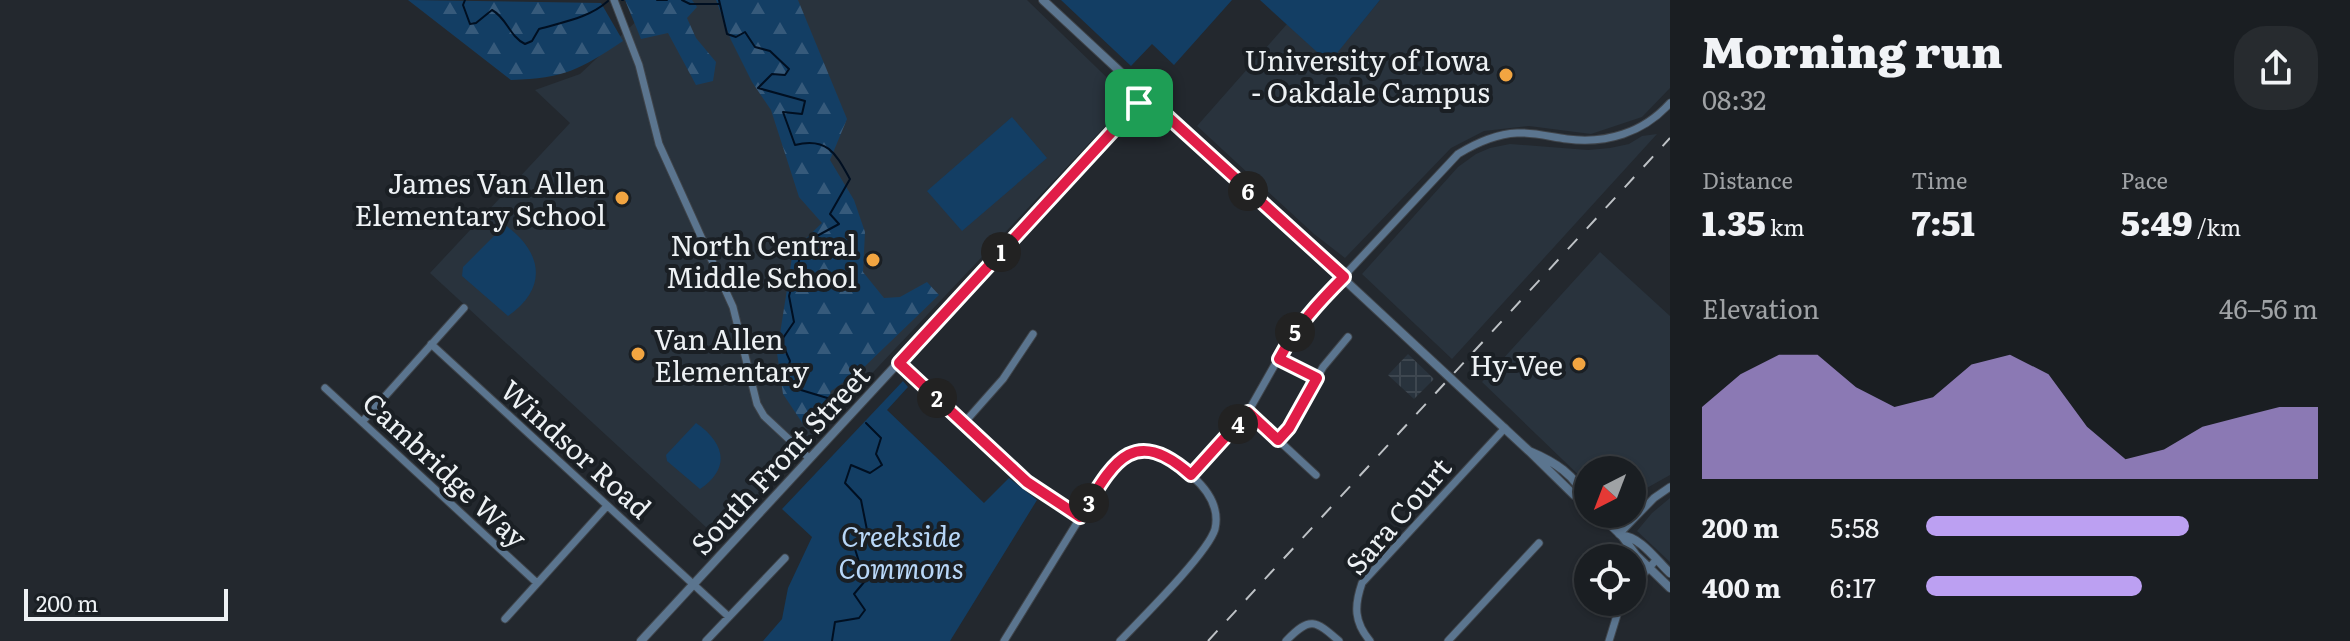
<!DOCTYPE html>
<meta charset="utf-8">
<style>
body{margin:0;font-family:Literata,serif;background:#272b2f;color:#f1f3f6;height:100vh;display:flex;flex-direction:column;font-size:30px;white-space:nowrap}
*{box-sizing:border-box;margin:0}
p{font-size:26px;color:#9fa2a5}
.icon{flex:none;width:44px;height:44px;fill:none;stroke:currentColor;stroke-width:2;stroke-linecap:round;stroke-linejoin:round}
.map{position:relative;flex:1;overflow:hidden}
.side{display:flex;flex-direction:column;background:#1a1e22;width:680px}
.side>*{flex:none}
.needle{width:52px;rotate:222deg}
.controls{position:absolute;left:1574px;top:456px;display:grid;gap:16px}
.controls a{display:grid;place-items:center;width:72px;height:72px;border-radius:50%;background:#1a1e22;box-shadow:0 2px 6px #0004,0 0 0 2px #383c40;font-size:40px}
.scale{position:absolute;left:24px;bottom:20px;width:204px;box-sizing:border-box;padding-left:8px;border:4px solid #edf1f4;border-top:0;font-size:22px;line-height:28px;white-space:nowrap;color:#edf1f4;-webkit-text-stroke:6px #1a1f24;paint-order:stroke}
.pin{position:absolute;display:grid;place-items:center;width:68px;height:68px;color:#fff;margin:-34px;border-radius:16px;box-shadow:0 4px 12px #0006}
.km{position:absolute;width:40px;height:40px;margin:-20px;border-radius:50%;background:#222;color:#fff;font-size:22px;line-height:40px;text-align:center}
.round{display:grid;place-items:center;flex:none;width:84px;height:84px;border-radius:32px;background:#272b2f}
.head{display:flex;align-items:center;justify-content:space-between;height:136px;padding:0 32px}
h1{font-size:44px;font-weight:800;line-height:60px}
.figures{display:grid;grid-template-columns:repeat(3,1fr);gap:12px;height:136px;padding:8px 32px}
.figures div{display:grid;align-content:center}
.figures b{font-size:34px;font-weight:800}
.figures small{font-size:22px;font-weight:400}
.figures p{font-size:22px}
.chart{height:224px;padding:16px 32px}
.chart p{display:flex;justify-content:space-between}
.chart svg{width:100%;height:144px;margin-top:8px;fill:#bca0f2;opacity:.7}
ul{padding:0 32px;list-style:none;font-size:26px}
li{display:grid;grid-template-columns:128px 96px 1fr;align-items:center;height:60px}
li i{height:20px;border-radius:10px;background:#bca0f2}
main{display:flex;flex:1;min-height:0}
.map>svg:first-child{display:block}
.built{fill:#29333d}
.industrial{fill:url(#industrial-grid)}
.forest{fill:url(#forest-firs)}
.park{fill:#133e64}
.lines{fill:none;stroke-linecap:round;stroke-linejoin:round}
.stream{stroke:#000f21;stroke-width:2}
.minor-casing{stroke:#3f444a;stroke-width:9}
.tertiary-casing{stroke:#3f444a;stroke-width:10}
.minor{stroke:#5b758f;stroke-width:7}
.tertiary{stroke:#5b758f;stroke-width:8}
.rail{stroke:#bec2c6;stroke-width:2;stroke-dasharray:14 14;stroke-linecap:butt}
.route-casing{stroke:#fff;stroke-width:16}
.route{stroke:#e11d48;stroke-width:10}
.poi-dot{fill:#f2a541;stroke:#1a1f24;stroke-width:3}
.labels{text-anchor:middle;dominant-baseline:central;stroke-width:8;stroke-linejoin:round;paint-order:stroke}
.poi-label{font-size:28px;fill:#edf1f4;stroke:#1a1f24;text-anchor:end}
.street-label{font-size:28px;fill:#edf1f4;stroke:#1a1f24}
.park-label{font-size:28px;font-style:italic;fill:#b8d7f8;stroke:#1a1f24}
</style>
<main>
<div class="map">
<svg width="1670" height="641" viewBox="0 0 1670 641">
<defs>
<pattern id="industrial-grid" width="8" height="8" patternUnits="userSpaceOnUse" patternTransform="scale(2)"><rect width="8" height="8" fill="#29333d"/><path d="M0 4h8M4 0v8" fill="none" stroke="#3e4750"/></pattern>
<pattern id="forest-firs" width="22" height="20" patternUnits="userSpaceOnUse" patternTransform="scale(2)"><rect width="22" height="20" fill="#133e64"/><path d="M5 1l3.5 6h-7zM16 11l3.5 6h-7z" fill="#365a7b"/></pattern>
</defs>
<rect width="100%" height="100%" fill="#23282e"/>
<!-- built -->
<path class="built" d="M659 0H1027L1130 100 827 421 720 540 430 273 570 123 535 90 580 74Z
M1380 0H1670V88L1642 117 1591 134 1529 126 1484 131 1451 148 1345 258 1314 234 1197 126 1287 24 1329 62Z
M1657 134 1452 359 1362 274 1458 167 1476 154 1490 148 1510 144 1588 150 1610 148 1629 144 1642 136Z
M1600 252 1670 316V475L1645 489 1632 501V470H1588V484L1482 382Z
M1670 498V562L1637 531 1652 513Z"/>
<!-- industrial -->
<path class="industrial" d="M1408 354 1434 379 1414 399 1388 375Z"/>
<!-- forest -->
<path class="forest" d="M408 0 601 3 623 41C579 70 565 78 511 80Z
M625 0H692L697 7 687 18 696 38 716 62 713 81 696 85 668 33 641 39Z
M716 0H798L847 119 830 160 854 200 865 232 863 272 884 298 900 297 927 282 939 295 861 370 831 391 823 419 803 424 783 394 777 353 793 251 822 223 799 197 771 110 752 82 731 40Z"/>
<!-- park -->
<path class="park" d="M1061 0H1232L1174 65 1152 44 1131 66Z
M1260 0H1380L1329 63Z
M1012 117 1047 158 962 231 927 191Z
M505 225C542 251 549 288 508 316L462 276 463 267Z
M903 381 908 387 887 410 984 503 1009 478 1037 500 950 641H763L782 619 788 588 812 537 782 509Z
M696 423C725 443 731 468 700 489L667 461 666 455Z"/>
<g class="lines">
<!-- stream -->
<path class="stream" d="M465 0 463 5 470 24 476 23 492 10C507 18 509 36 525 44L532 41 539 29C563 22 589 18 608 1
M622 0H623
M657 0H667
M682 0 690 4H720
M719 0 727 34 736 37 745 32 755 47 770 51 789 69 785 75 772 74 758 88 805 101 802 114 783 112 795 145C828 137 836 154 850 179L830 214 839 224 804 243 789 296 794 322 781 341 790 361 786 376 801 390 847 404
M832 641 835 622 859 618 865 610 854 594 865 581 855 549 869 540 861 500 845 483 851 465 870 473 882 465 876 454 881 438 866 423"/>
<!-- minor casing -->
<g class="minor-casing">
<path id="minor" d="M614 0 639 65 659 144 733 307 757 404 764 416 809 458
M431 344 729 617
M1279 359 1317 378
M899 363 1027 482 1080 517
M325 388 537 583
M1248 412 1316 475
M362 422 464 308
M964 423 1003 379 1033 334
M1278 440 1289 428 1323 367 1348 337
M1191 475 1248 412 1290 338 1313 309 1458 154C1476 143 1495 134 1517 133 1533 132 1551 137 1567 139 1606 144 1643 133 1670 103
M1619 534 1654 498 1670 487
M1632 587 1656 560
M505 619 607 506
M706 641 785 558
M1004 641 1109 471C1137 437 1165 451 1192 476 1208 490 1220 507 1215 529 1208 553 1141 619 1120 641
M1286 641C1310 616 1315 620 1339 641
M1370 641C1354 622 1354 606 1362 583L1505 428
M1448 641 1539 543
M1609 641 1621 602"/>
</g>
<!-- tertiary casing -->
<g class="tertiary-casing">
<path id="tertiary" d="M1043 0 1529 451
M1529 451C1553 461 1577 475 1586 501L1574 495Z
M1599 514 1622 536
M1670 573C1657 561 1640 536 1622 536L1636 555 1670 588
M641 641 1145 96"/>
</g>
<!-- minor -->
<use href="#minor" class="minor"/>
<!-- tertiary -->
<use href="#tertiary" class="tertiary"/>
<!-- rail -->
<path class="rail" d="M1208 641 1670 138"/>
</g>
<g class="lines">
<!-- route casing -->
<g class="route-casing">
<path id="route" d="M1145 96 1344 277C1319 302 1296 327 1279 359L1317 378 1289 428 1278 440 1248 412 1191 475C1131 421 1111 467 1080 517L1027 482 899 363Z"/>
</g>
<!-- route -->
<use href="#route" class="route"/>
</g>
<!-- markers -->
<g class="poi-dot">
<circle cx="1506" cy="75" r="8"/>
<circle cx="622" cy="198" r="8"/>
<circle cx="873" cy="260" r="8"/>
<circle cx="638" cy="354" r="8"/>
<circle cx="1579" cy="364" r="8"/>
</g>
<g class="labels">
<!-- poi labels -->
<g class="poi-label">
<text x="1490" y="59">University of Iowa<tspan x="1490" dy="32">- Oakdale Campus</tspan></text>
<text x="606" y="182">James Van Allen<tspan x="606" dy="32">Elementary School</tspan></text>
<text x="857" y="244">North Central<tspan x="857" dy="32">Middle School</tspan></text>
<text x="654" y="338" text-anchor="start">Van Allen<tspan x="654" dy="32">Elementary</tspan></text>
<text x="1563" y="364">Hy-Vee</text>
</g>
<!-- street labels -->
<g class="street-label">
<text transform="translate(577 448) rotate(42)">Windsor Road</text>
<text transform="translate(779 459) rotate(-47)">South Front Street</text>
<text transform="translate(446 469) rotate(43)">Cambridge Way</text>
<text transform="translate(1397 515) rotate(-49)">Sara Court</text>
</g>
<!-- park labels -->
<g class="park-label">
<text x="901" y="535">Creekside<tspan x="901" dy="32">Commons</tspan></text>
</g>
</g>
</svg>
<div class="controls">
<a><svg class="needle" viewBox="-14 -14 28 28"><path d="M0-13l5 13h-10z" fill="#e53935"/><path d="M0 13l5-13h-10z" fill="#9fa2a5"/></svg></a>
<a><svg class="icon" aria-label="locate" viewBox="0 0 24 24"><circle cx="12" cy="12" r="6"/><path d="M12 2v4M12 18v4M2 12h4M18 12h4"/></svg></a>
</div>
<div class="scale">200 m</div>
<div class="pin" style="left:1139px;top:103px;background:#1e9e55"><svg class="icon" aria-label="arrive" viewBox="0 0 24 24"><path d="M6 21V4h12l-3 4 3 4H6"/></svg></div>
<b class="km" style="left:1001px;top:252px">1</b>
<b class="km" style="left:937px;top:398px">2</b>
<b class="km" style="left:1089px;top:503px">3</b>
<b class="km" style="left:1238px;top:424px">4</b>
<b class="km" style="left:1295px;top:332px">5</b>
<b class="km" style="left:1248px;top:191px">6</b>
</div>
<section class="side">
<div class="head"><div><h1>Morning run</h1><p>08:32</p></div><a class="round"><svg class="icon" aria-label="share" viewBox="0 0 24 24"><path d="M12 15V3M7 8l5-5 5 5M5 13v7h14v-7"/></svg></a></div>
<div class="figures">
<div><p>Distance</p><b>1.35<small> km</small></b></div>
<div><p>Time</p><b>7:51</b></div>
<div><p>Pace</p><b>5:49<small> /km</small></b></div>
</div>
<div class="chart"><p><span>Elevation</span>46–56 m</p>
<svg viewBox="0 0 160 44" preserveAspectRatio="none"><path d="M0 44V22L10 12L20 6L30 6L40 16L50 22L60 19L70 9L80 6L90 12L100 28L110 38L120 35L130 28L140 25L150 22L160 22V44z"/></svg>
</div>
<ul>
<li><b>200 m</b>5:58<i style="width:67%"></i></li>
<li><b>400 m</b>6:17<i style="width:55%"></i></li>
</ul>
</section>
</main>
